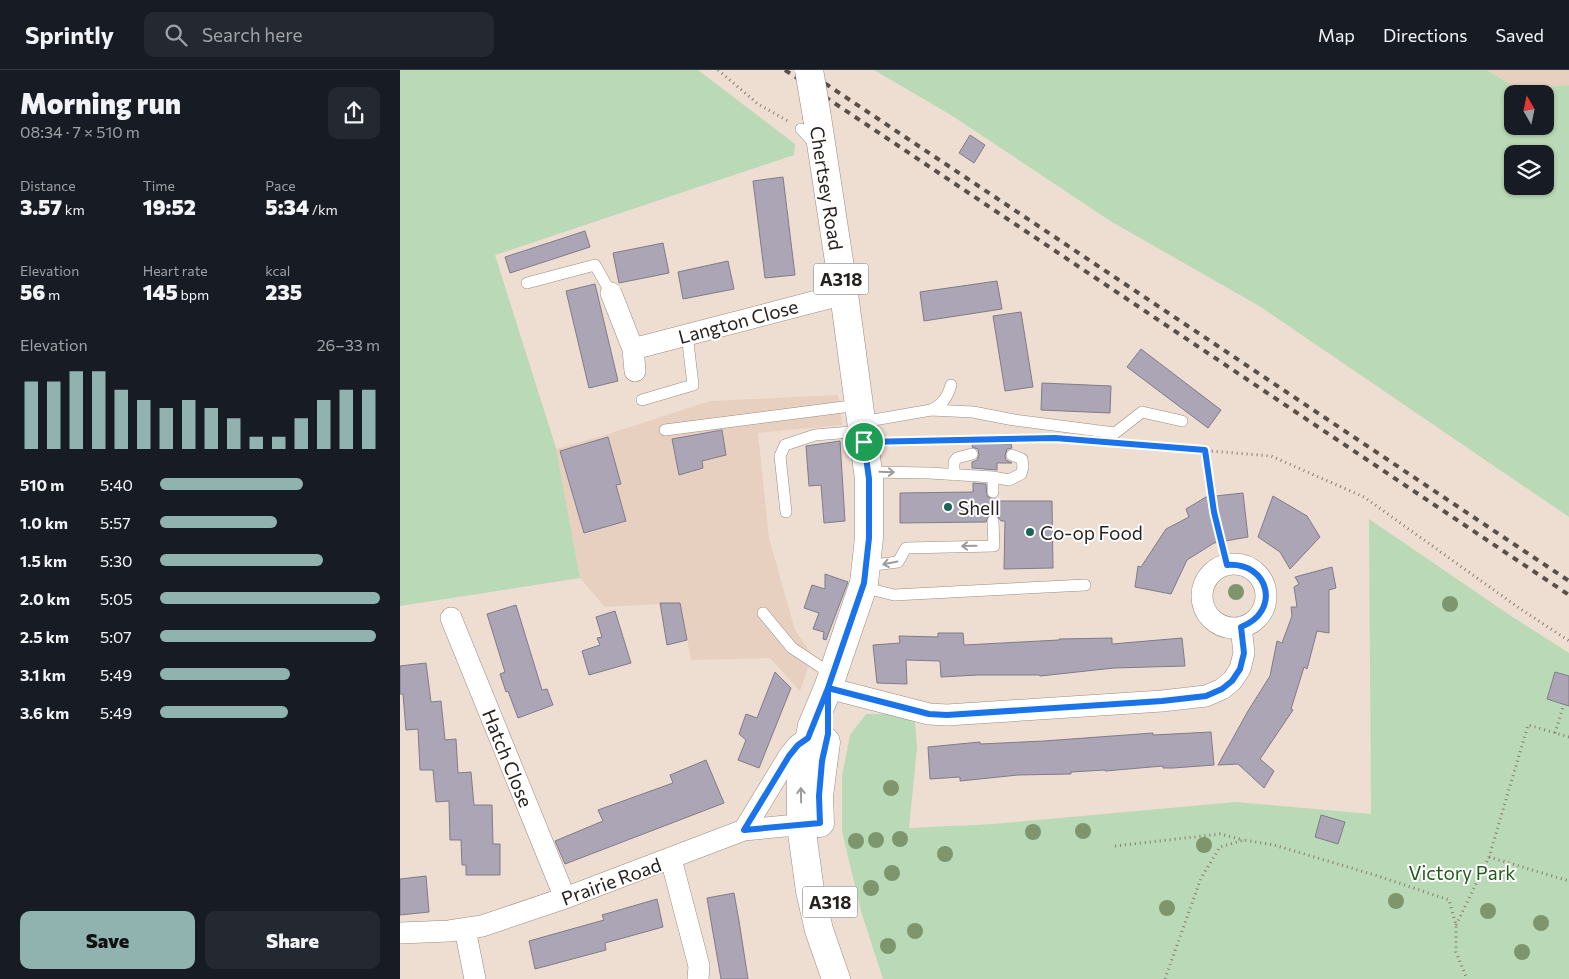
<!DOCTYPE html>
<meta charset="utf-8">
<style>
body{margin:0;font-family:Commissioner,sans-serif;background:#242831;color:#f1f3f6;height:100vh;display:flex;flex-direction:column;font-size:19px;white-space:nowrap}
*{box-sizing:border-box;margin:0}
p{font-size:16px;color:#9ea1a6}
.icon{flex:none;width:28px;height:28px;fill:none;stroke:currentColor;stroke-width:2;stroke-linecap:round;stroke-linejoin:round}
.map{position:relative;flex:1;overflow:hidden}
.drawer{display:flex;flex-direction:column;background:#171b24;width:400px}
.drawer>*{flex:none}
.needle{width:32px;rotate:351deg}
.buttons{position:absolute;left:1104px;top:15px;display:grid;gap:10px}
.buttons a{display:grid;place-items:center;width:50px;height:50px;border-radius:10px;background:#171b24;box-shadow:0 1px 4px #0004;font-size:25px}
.pin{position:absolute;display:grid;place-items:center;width:42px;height:42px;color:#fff;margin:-21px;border:2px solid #fff;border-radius:50%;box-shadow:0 1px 5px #0007}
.round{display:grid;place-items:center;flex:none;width:52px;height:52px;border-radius:10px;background:#242831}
.overview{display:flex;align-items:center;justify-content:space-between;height:85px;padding:0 20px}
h1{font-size:28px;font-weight:800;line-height:38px}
.metrics{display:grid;grid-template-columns:repeat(3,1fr);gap:8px;height:85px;padding:5px 20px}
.metrics div{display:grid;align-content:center}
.metrics b{font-size:21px;font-weight:800}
.metrics small{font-size:14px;font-weight:400}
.metrics p{font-size:14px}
.chart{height:140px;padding:10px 20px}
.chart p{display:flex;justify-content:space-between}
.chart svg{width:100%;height:90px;margin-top:5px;stroke:#90b3b0;stroke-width:6}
.button{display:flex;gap:10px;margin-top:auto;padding:10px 20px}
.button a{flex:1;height:58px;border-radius:10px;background:#90b3b0;color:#111;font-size:20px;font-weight:800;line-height:58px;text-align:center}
.button a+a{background:#242831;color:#f1f3f6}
ul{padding:0 20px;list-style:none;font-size:16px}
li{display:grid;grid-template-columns:80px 60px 1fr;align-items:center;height:38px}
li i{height:12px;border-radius:6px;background:#90b3b0}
header{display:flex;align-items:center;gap:30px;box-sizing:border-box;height:70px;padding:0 25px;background:#171b24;border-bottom:1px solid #363941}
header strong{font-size:24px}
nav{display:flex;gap:28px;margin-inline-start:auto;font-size:18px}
.search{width:350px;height:45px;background:#242831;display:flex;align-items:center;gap:12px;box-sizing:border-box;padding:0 18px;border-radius:10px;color:#9ea1a6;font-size:19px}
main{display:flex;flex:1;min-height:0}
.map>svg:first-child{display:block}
.built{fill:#e8d0c1}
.green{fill:#bad9b6;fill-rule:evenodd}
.building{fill:#aba5b6;stroke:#807b8a}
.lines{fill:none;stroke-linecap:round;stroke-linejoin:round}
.lane-casing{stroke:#9b8c81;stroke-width:12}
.street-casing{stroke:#9b8c81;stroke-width:22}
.primary-casing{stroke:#9b8c81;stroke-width:29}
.path{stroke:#887c74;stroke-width:3;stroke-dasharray:1 4;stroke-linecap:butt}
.lane{stroke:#fff;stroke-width:11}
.street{stroke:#fff;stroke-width:21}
.primary{stroke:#fff;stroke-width:28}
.rail{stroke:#59504a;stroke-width:4;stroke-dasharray:6 6;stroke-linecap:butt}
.primary-bridge-casing{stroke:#9b8c81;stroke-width:29;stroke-linecap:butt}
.primary-bridge{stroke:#fff;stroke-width:28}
.tree{fill:#7d966d}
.oneway{stroke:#9e9c9a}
.route-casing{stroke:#fff;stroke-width:10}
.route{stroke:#1a73e8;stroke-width:6}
.poi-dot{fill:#1a645a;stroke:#fff;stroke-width:2}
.labels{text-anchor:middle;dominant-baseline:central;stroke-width:4;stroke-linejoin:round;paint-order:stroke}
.shield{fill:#fff;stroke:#686462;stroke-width:1}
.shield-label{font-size:18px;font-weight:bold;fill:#28221e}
.street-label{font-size:19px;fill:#28221e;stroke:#fff}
.poi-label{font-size:19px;fill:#28221e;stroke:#fff;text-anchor:start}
.park-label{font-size:19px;fill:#215b1b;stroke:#fff}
</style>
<header>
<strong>Sprintly</strong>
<div class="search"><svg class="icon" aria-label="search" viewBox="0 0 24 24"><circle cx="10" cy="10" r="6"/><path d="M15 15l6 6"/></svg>Search here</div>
<nav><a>Map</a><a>Directions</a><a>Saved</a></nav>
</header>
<main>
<section class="drawer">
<div class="overview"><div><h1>Morning run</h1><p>08:34 · 7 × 510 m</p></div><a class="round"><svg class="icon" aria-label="share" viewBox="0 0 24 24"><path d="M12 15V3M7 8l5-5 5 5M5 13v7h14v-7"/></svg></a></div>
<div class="metrics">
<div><p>Distance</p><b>3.57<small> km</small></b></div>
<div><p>Time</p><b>19:52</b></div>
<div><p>Pace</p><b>5:34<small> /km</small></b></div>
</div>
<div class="metrics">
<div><p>Elevation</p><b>56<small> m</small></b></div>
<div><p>Heart rate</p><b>145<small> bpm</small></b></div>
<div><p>kcal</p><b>235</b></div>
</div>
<div class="chart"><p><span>Elevation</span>26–33 m</p>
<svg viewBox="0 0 160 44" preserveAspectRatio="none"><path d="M5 44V11M15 44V11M25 44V6M35 44V6M45 44V15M55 44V20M65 44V24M75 44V20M85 44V24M95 44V29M105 44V38M115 44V38M125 44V29M135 44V20M145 44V15M155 44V15"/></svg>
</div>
<ul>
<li><b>510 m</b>5:40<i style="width:65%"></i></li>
<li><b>1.0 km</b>5:57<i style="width:53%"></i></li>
<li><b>1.5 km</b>5:30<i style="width:74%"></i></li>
<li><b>2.0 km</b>5:05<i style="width:100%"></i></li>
<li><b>2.5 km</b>5:07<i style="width:98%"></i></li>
<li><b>3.1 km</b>5:49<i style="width:59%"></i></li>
<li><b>3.6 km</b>5:49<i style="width:58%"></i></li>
</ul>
<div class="button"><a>Save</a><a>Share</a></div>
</section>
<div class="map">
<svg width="1169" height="909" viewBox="0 0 1169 909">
<rect width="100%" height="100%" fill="#eeddd1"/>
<!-- built -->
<path class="built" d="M1087 0H1169V15L1119 20Z
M438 325 442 355 358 363 369 468 395 560 412 585 400 621 370 588 291 590 280 533 205 537 180 508 156 379 202 366 310 331Z"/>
<!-- green -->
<path class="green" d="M0 0H298L395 74 394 85 95 185 156 378 180 508 0 536Z
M474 0H1087L1119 20 1169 15V447L861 237 712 152 551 45ZM1112 24H1145V56H1112ZM1112 84H1145V116H1112Z
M969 449 1111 546 1169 583V909H483L461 841 442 761V706L450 665 466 644H490L515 652 517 678 509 758 594 754 836 732 971 744Z"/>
<!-- building -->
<path class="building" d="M570 65 585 75 574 93 559 83Z
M383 107 395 205 365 208 353 111Z
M185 161 190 177 110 203 105 187Z
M263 173 269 203 219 213 213 183Z
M328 191 334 219 283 229 278 202Z
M597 211 602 239 524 251 520 222Z
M195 214 218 311 189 318 166 221Z
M621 242 633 317 605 321 593 246Z
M741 279 821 340 808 358 727 297Z
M642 313 711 316 710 343 641 340Z
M322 360 326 385 302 391 303 398 279 405 272 369Z
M208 367 221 414 216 415 226 451 184 463 160 381Z
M440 371 445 451 424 453 421 415 409 416 406 376Z
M573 372 611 374 612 378 607 379 605 386 606 390 612 393H597V400L572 398V392L577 390 579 385 578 379 572 377Z
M573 413 586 414 587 426 593 429H596V431H652L653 498 604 499 605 451H601L596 444 589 445 586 452 500 453V423L573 422Z
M843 423 848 467 814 473 787 490 771 524 735 517 738 496 741 497 766 459 789 447 786 439 806 427Z
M873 426 907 446 920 467 890 499 880 482 858 467Z
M932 497 936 518 929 520V563L917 561 907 599 904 597 891 639 893 640 860 689 874 701 864 718 838 694 818 695 848 641 870 606 877 571 882 573 892 546 891 537H897L894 517 899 514 895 507Z
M425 504 448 512 426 570 423 569 424 562 413 559 419 543 404 538 412 515 425 519Z
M260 533H280L287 570 267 575Z
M116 535 142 620 147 619 153 635 118 648 108 621 106 622 100 604 105 602 87 544Z
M215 541 231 593 189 605 182 581 200 575 197 568 202 567 196 547Z
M538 563H563L564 575 659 570V569L712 568V574L782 568 785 596 714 598 640 606 639 605H578L541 607 540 591 506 590 507 614 477 613 473 575 500 573 499 566 538 567Z
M26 593 31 632 41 631 45 670 56 669 58 703 71 702 74 735H92L93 774H100V805H66V795H62L61 770H50L49 731 36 732 33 700H20L18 659 6 660 3 624H0V596Z
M375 602 391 618 359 698 338 690 346 670 339 664 346 644 357 648Z
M1155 602 1169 606V636L1147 629Z
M811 662 814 695 773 698H763V696L705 701V700L671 702V704L618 705 560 711V707L530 709 528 677 580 672V674L644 671 753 663V665Z
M306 690 324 733 165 794 155 771 203 751 198 740 273 713 270 705Z
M921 745 945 752 938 774 915 767Z
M26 806 29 842 0 845V809Z
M334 823 339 851 348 909H321L307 828Z
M257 829 263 857 205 873 206 880 135 899 129 871 204 850 202 845Z"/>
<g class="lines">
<!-- lane casing -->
<g class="lane-casing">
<path id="lane" d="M401 59 416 75
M127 213 195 195 211 223
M242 330 293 315 287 264
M531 340 573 342 614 350 715 363 742 342 782 351
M462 352 531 340C543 334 547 328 551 315
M265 360 459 335
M468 402 529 403 593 407V422
M554 405V392L557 388 572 384
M593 407 609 410 621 404 623 397 622 389 612 385
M386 442 380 386 385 375 415 365 463 361
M466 496 498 492 506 478 594 476 593 451
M462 517 494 525 685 515
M363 543 392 578 433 605"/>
</g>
<!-- street casing -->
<g class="street-casing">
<path id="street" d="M211 223 233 279 235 301
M233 279 444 224
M802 526a32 32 0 1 1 64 0a32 32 0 1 1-64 0Z
M51 548 165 828
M428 618 529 644 547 645 762 631 806 626 822 619 832 611 840 599 844 583 841 557
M344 760 389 686 398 675 408 668
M271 789 299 896 298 909
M65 859 75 909
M0 863 49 861 82 856 165 828 344 760 417 753"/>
</g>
<!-- primary casing -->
<g class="primary-casing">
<path id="primary" d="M417 47 444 224 469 409V468L464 513 428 618 412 656 401 711V755L410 821 419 860 436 909
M420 753 419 726 426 672"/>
</g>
<!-- path -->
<path class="path" d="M318 0 358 34 388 51
M580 369H606
M487 371 556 370
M727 374 871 386 964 427 1119 538 1169 571
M805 380 814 442 827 495
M1155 663 1164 634
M715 776 820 764 844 770
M1089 787 1169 811
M1056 855 1089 787 1128 655 1169 667
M765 909 801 808 820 777 844 770 874 775 978 806 1049 830 1056 855V882L1067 909"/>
<!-- lane -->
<use href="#lane" class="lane"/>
<!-- street -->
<use href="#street" class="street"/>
<!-- primary -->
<use href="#primary" class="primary"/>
<!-- rail -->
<path class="rail" d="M385 0 1169 525
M405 0 1169 511"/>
<!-- primary-bridge casing -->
<g class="primary-bridge-casing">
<path id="primary-bridge" d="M409 0 417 47"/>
</g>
<!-- primary-bridge -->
<use href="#primary-bridge" class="primary-bridge"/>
</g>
<!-- trees -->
<g class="tree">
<circle cx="836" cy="522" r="8"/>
<circle cx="1050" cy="534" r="8"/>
<circle cx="491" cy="718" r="8"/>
<circle cx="683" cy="761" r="8"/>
<circle cx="633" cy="762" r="8"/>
<circle cx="500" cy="769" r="8"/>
<circle cx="476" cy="770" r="8"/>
<circle cx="456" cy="771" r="8"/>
<circle cx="804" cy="775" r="8"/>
<circle cx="545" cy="784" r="8"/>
<circle cx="492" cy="803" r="8"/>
<circle cx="471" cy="818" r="8"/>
<circle cx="996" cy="831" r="8"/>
<circle cx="767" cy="838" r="8"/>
<circle cx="1088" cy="841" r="8"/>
<circle cx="1141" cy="853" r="8"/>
<circle cx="515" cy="861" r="8"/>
<circle cx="488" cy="876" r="8"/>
<circle cx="1122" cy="882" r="8"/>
</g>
<!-- one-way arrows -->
<defs><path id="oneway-shaft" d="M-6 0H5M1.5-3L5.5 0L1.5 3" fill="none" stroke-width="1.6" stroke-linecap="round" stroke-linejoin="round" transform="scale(1.25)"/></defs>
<g class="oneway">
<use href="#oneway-shaft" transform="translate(487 402) rotate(2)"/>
<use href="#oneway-shaft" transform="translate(569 476) rotate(179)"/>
<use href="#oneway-shaft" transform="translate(490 493) rotate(169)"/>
<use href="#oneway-shaft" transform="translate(401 725) rotate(-91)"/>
</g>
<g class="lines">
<!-- route casing -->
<g class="route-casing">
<path id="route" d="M464 372 469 409V468L464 513 428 618 408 668 398 675 389 686 344 760 420 753 419 726 422 691 428 664V618L529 644 547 645 762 631 806 626 822 619 832 611 840 599 844 583 841 557C881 542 870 492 827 495L814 442 805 380 655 368 464 372"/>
</g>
<!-- route -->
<use href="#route" class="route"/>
</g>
<!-- markers -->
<g class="poi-dot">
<circle cx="548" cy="437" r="5"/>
<circle cx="630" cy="462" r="5"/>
</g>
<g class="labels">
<!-- shield labels -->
<g class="shield">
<rect x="413.5" y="193.5" width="55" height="31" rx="4"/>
<rect x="402.5" y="816.5" width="55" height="31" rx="4"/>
</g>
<g class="shield-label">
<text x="441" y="209">A318</text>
<text x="430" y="832">A318</text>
</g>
<!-- street labels -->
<g class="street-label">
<text transform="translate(427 118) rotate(81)">Chertsey Road</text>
<text transform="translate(338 251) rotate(-15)">Langton Close</text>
<text transform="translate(108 688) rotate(68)">Hatch Close</text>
<text transform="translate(211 811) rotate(-20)">Prairie Road</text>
</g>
<!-- poi labels -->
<g class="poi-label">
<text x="558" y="437">Shell</text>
<text x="640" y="462">Co-op Food</text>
</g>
<!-- park labels -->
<g class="park-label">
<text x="1062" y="802">Victory Park</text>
</g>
</g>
</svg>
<div class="buttons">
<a><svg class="needle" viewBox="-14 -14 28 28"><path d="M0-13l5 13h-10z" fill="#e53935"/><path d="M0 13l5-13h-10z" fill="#9ea1a6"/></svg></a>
<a><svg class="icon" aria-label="layers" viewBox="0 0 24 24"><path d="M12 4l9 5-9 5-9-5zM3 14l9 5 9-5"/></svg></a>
</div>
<div class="pin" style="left:464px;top:372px;background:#1e9e55"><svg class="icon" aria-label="arrive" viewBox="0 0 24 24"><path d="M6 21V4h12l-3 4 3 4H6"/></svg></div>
</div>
</main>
